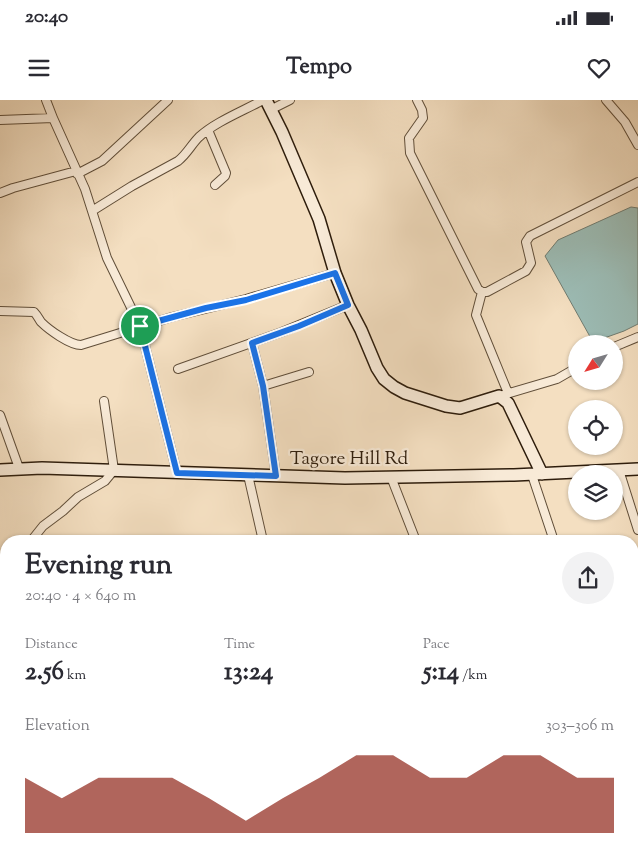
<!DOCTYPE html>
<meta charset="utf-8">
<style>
body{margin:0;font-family:"Sorts Mill Goudy",serif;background:#f2f2f3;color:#2b2b33;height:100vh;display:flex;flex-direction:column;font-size:19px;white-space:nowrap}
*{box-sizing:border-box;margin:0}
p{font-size:16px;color:#7c7c81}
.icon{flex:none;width:28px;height:28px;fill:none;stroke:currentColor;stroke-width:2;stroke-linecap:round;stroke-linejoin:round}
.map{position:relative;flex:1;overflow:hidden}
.side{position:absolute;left:0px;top:435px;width:639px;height:321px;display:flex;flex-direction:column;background:#fff;border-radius:20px 20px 0 0;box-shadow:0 1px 4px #0004}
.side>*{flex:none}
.needle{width:32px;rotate:233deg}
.controls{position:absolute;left:568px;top:235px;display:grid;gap:10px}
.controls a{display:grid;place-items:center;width:55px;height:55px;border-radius:50%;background:#fff;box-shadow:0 1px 4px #0004;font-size:25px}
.pin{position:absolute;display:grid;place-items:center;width:42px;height:42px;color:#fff;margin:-21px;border:2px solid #fff;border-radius:50%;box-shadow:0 1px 5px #0007}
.round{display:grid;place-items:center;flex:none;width:52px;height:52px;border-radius:26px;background:#f2f2f3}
.summary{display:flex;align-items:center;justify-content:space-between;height:85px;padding:0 25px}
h1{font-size:28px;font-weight:700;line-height:38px}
.metrics{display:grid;grid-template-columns:repeat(3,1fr);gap:8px;height:85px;padding:5px 25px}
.metrics div{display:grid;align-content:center}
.metrics b{font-size:25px;font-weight:700}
.metrics small{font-size:14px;font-weight:400}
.metrics p{font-size:14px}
.chart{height:140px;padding:10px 25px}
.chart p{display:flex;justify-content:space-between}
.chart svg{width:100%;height:90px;margin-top:5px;fill:#8f2418;opacity:.7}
.status{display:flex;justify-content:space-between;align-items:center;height:35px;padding:0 25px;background:#fff;direction:ltr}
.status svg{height:14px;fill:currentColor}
header{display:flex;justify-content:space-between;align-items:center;height:65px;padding:0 25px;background:#fff;font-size:22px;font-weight:700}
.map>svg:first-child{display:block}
.water{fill:#9cbcb5;stroke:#707c71}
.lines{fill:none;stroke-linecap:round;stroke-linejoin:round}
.street-casing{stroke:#604e39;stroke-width:10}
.secondary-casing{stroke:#2e1d0c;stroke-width:14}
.street{stroke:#f8ead7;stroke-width:8}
.secondary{stroke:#f8ead7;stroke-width:11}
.route-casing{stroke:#fff;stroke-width:10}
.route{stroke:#1a73e8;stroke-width:6}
.labels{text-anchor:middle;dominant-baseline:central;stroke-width:4.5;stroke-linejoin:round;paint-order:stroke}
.street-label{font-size:19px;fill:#2e1d0c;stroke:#f8ead7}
</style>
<div class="status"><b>20:40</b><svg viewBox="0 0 49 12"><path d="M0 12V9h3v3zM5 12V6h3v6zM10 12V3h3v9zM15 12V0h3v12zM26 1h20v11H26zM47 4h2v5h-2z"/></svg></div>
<header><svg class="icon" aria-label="menu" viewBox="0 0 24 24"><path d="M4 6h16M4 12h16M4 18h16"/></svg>Tempo<svg class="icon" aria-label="heart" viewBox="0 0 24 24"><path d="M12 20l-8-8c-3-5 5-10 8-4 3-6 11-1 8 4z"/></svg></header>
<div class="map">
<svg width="638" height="756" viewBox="0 0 638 756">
<rect width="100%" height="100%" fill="#f4dfc1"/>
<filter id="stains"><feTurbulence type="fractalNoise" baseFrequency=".004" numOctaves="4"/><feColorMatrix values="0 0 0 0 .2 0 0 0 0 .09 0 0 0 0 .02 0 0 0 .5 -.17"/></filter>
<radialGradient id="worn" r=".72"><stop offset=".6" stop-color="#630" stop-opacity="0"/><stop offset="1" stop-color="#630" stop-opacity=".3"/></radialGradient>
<!-- water -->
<path class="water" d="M631 107 638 108V224L624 231 593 242 545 156 558 140Z"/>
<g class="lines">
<!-- street casing -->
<g class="street-casing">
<path id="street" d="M46 0 53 18
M417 0 422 10 423 18 409 38 410 53 478 189 482 192H487L526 171 531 163 526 142 530 136 638 82
M606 0 625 22 638 45
M272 9 290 0
M0 20 53 18 85 89 107 158 140 226 177 373
M208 30 226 73 225 76 215 85
M77 74 102 61 168 0
M0 93 13 88 76 71
M92 111 132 86 178 61C187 54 191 45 199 37 215 22 243 11 263 0
M482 192 476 215 508 293
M0 211 34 212C37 215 39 219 41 222 49 230 70 245 81 245L172 217 246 199 335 173
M252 243 263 286 276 376
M614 247 638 237
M178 269 282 232 348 205
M263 286 309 272
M503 295 557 279 576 268
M0 315 19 368
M619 370 638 430
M248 375 263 441
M532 375 554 441
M391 377 416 441
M31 441 43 426 63 411 78 397 105 381 114 370 104 301
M0 490 6 478
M0 566 6 578
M632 695 638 693
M171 750V756
M548 750 551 756
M582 750 585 756
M630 750 632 756
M63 756 67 750
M264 756 269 750"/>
</g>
<!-- secondary casing -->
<g class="secondary-casing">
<path id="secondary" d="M266 0 282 32 319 119 335 173 348 205 361 230 377 268 384 279 394 287 405 293 446 306 460 308 499 296 508 303 542 374
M0 370 42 368 345 378 514 375 638 369"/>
</g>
<!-- street -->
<use href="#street" class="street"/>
<!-- secondary -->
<use href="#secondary" class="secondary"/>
</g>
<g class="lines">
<!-- route casing -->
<g class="route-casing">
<path id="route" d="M335 173 348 205 299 226 252 243 263 286 276 376 177 373 140 226 206 208 246 200Z"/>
</g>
<!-- route -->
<use href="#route" class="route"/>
</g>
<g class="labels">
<!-- street labels -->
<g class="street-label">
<text x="349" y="359">Tagore Hill Rd</text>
</g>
</g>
<rect width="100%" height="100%" filter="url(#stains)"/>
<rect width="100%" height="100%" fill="url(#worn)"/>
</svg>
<div class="controls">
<a><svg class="needle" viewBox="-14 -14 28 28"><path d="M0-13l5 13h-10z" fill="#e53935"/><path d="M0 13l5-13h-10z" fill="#7c7c81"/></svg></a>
<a><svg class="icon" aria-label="locate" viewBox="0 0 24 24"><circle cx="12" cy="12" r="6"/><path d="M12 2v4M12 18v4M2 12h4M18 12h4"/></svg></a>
<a><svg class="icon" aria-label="layers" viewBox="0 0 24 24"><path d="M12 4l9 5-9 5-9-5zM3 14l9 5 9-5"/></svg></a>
</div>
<div class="pin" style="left:140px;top:226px;background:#1e9e55"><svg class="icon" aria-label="arrive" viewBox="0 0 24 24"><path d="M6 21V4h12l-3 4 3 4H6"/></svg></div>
<section class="side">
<div class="summary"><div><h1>Evening run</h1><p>20:40 · 4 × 640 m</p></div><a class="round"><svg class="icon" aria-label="share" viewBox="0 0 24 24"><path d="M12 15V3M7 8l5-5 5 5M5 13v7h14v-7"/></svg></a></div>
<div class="metrics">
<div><p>Distance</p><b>2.56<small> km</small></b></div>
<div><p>Time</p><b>13:24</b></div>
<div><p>Pace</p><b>5:14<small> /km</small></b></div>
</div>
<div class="chart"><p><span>Elevation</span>303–306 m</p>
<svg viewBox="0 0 160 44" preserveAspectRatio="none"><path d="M0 44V17L10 27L20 17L30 17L40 17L50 27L60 38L70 27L80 17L90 6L100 6L110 17L120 17L130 6L140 6L150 17L160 17V44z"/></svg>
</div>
</section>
</div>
